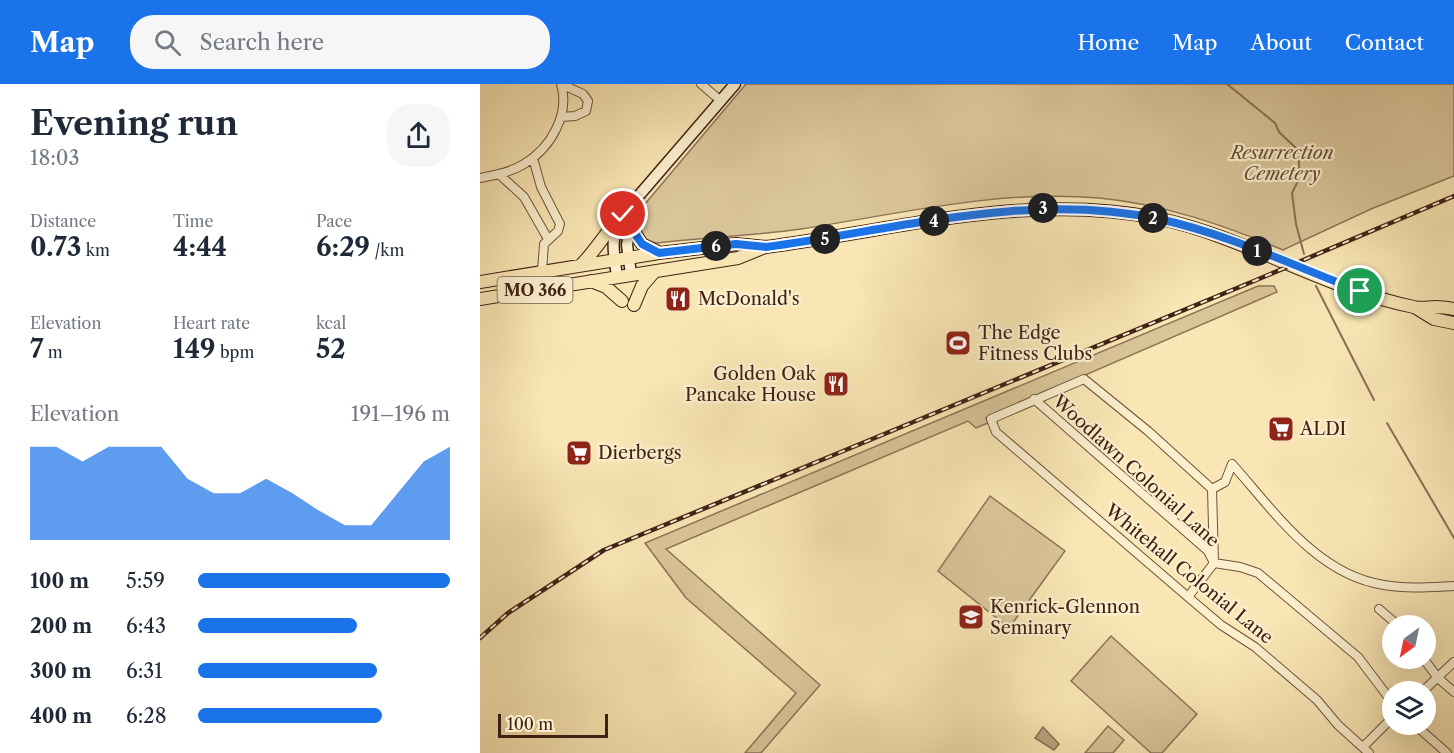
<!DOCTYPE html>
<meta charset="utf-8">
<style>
body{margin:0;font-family:"Libre Caslon Text",serif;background:#f6f6f7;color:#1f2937;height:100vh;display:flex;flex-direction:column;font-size:22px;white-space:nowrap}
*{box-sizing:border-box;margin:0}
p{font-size:20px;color:#747a83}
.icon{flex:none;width:33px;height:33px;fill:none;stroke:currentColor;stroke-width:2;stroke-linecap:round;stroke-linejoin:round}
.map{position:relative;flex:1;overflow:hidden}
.drawer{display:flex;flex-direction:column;background:#fff;width:480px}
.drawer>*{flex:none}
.needle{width:39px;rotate:213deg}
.buttons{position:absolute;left:902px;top:531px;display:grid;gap:12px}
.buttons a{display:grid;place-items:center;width:54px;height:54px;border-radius:50%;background:#fff;box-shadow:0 6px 24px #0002;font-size:30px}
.scale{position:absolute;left:18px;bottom:15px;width:110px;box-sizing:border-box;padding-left:6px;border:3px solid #402214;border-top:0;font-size:16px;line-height:21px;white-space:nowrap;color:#402214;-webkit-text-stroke:4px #fbefce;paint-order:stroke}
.pin{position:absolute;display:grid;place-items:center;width:51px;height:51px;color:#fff;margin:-26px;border:3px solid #fff;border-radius:50%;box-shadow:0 2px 6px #0007}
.km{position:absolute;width:30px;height:30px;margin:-15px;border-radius:50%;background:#222;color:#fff;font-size:16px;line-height:30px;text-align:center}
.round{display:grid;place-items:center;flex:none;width:63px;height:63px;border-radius:24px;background:#f6f6f7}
.summary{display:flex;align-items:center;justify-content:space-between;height:102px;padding:0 30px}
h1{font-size:33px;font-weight:700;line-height:45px}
.stats{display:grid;grid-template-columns:repeat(3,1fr);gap:9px;height:102px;padding:6px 30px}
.stats div{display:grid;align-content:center}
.stats b{font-size:26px;font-weight:700}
.stats small{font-size:16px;font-weight:400}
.stats p{font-size:16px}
.chart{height:168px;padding:12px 30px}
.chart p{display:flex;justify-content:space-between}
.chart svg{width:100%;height:108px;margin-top:6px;fill:#1a73e8;opacity:.7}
ul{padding:0 30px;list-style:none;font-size:20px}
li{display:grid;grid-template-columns:96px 72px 1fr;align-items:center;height:45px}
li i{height:15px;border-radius:8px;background:#1a73e8}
header{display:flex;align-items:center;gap:36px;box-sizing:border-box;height:84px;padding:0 30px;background:#1a73e8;color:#fff}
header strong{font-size:28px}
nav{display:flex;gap:33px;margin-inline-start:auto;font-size:21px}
.search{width:420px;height:54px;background:#f6f6f7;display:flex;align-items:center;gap:15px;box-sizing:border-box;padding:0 21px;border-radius:24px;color:#747a83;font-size:22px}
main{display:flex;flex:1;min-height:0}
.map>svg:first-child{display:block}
.green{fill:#dac599;stroke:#8d7456;stroke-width:1.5}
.water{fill:#baa37e;stroke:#896f54;stroke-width:1.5}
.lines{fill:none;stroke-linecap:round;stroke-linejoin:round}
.stream{stroke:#896f54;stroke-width:2}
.minor-casing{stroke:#6e533c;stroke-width:10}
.secondary-casing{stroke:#402214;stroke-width:13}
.primary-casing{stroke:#402214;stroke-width:14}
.minor{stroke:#fbefce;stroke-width:8}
.secondary{stroke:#fbefce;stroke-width:10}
.primary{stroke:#f9e6b4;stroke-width:12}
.rail-casing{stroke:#402214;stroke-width:4.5}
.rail{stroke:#fbefce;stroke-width:2;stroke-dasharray:7;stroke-linecap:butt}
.route-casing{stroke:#fff;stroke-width:12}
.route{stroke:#1a73e8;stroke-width:8}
.labels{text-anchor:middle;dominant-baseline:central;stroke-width:4.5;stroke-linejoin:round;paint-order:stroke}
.shield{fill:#fbefce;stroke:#78604c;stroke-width:1.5}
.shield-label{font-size:16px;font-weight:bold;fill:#402214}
.park-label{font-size:18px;font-style:italic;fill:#664b35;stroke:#fbefce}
.poi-label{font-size:18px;fill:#402214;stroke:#fbefce;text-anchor:start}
.street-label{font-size:18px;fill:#402214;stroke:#fbefce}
</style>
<header>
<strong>Map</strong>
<div class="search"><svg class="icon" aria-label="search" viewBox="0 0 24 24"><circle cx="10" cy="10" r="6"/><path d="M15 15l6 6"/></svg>Search here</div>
<nav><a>Home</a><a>Map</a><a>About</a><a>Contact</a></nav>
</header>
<main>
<section class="drawer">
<div class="summary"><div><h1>Evening run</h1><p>18:03</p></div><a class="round"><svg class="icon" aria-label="share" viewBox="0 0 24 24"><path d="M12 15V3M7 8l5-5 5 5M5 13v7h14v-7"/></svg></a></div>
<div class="stats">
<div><p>Distance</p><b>0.73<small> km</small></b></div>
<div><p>Time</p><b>4:44</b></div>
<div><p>Pace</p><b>6:29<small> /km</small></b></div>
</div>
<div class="stats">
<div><p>Elevation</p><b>7<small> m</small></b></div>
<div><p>Heart rate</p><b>149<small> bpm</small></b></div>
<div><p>kcal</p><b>52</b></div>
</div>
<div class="chart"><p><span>Elevation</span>191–196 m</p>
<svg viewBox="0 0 160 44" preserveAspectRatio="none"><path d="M0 44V6L10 6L20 12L30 6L40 6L50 6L60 19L70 25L80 25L90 19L100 25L110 32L120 38L130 38L140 25L150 12L160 6V44z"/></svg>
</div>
<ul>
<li><b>100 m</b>5:59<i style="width:100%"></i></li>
<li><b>200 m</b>6:43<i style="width:63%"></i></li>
<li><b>300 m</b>6:31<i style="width:71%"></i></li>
<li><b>400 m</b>6:28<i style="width:73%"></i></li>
</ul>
</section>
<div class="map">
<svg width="974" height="669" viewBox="0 0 974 669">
<rect width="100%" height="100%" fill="#f9e6b4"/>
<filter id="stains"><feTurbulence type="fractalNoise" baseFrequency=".00333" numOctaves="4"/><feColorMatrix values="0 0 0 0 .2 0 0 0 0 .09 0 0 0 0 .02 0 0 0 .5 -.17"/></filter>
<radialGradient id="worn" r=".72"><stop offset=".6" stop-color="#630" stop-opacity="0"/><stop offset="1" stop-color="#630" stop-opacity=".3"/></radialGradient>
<!-- green -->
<path class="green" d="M266 0H974V92L891 125 803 166C744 141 683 120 619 114 520 105 419 130 321 145 273 152 224 153 176 159L168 157 156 145 159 127Z
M778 202H794L797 208 506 334 508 339 496 344 488 337 186 465 340 601 281 669H265L316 609 206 514 165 459Z
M510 412 585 467 529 544 458 487Z
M631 552 717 630 682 669H671L591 597Z
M628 642 644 656 633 669H605Z"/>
<!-- water -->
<path class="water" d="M563 643 579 660 574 666 555 654Z"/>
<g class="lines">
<!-- stream -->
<path class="stream" d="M747 0 795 39 799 48 818 66 820 93 812 109 816 140 824 170
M836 202 894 316
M907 339 974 454"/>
<!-- minor casing -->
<g class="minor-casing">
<path id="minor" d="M81 0 103 10 108 17 106 27 95 32 81 33
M221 0 241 17
M53 74 61 103 80 140 78 147 64 160 62 187
M20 91 44 113 68 155
M0 94C16 91 31 88 44 80 71 64 90 30 81 0
M554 315 728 467 734 479 760 483 778 489 878 573 912 618
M732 405 745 398 752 380C794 427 837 491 904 501 927 505 951 503 974 502
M708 513 734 479 732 405 668 347 604 295 511 335 516 348 708 513 741 541 775 563 837 616 858 641 889 669
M899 525 919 542
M943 574 958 594 974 608
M942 608 974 578
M934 640 967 669
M883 663 912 634"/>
</g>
<!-- secondary casing -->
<g class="secondary-casing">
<path id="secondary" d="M151 190 147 161 154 117
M137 192C133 166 130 154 143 130L255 0"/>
</g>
<!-- primary casing -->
<g class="primary-casing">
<path id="primary" d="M150 142 162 160 178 168
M101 181C117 165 127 146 143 130
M111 197 126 203 142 217
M0 198 179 169 256 160 286 163C416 146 546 108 677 134 766 153 845 205 934 223 941 225 949 223 956 223 962 223 968 224 974 225
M0 215 258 174 285 163
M154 221 162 202 174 188
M936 224 954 235 974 239"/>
</g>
<!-- minor -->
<use href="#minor" class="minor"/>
<!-- secondary -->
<use href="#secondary" class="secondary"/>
<!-- primary -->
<use href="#primary" class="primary"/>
<!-- rail casing -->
<g class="rail-casing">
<path id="rail" d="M0 554 28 529 124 466 774 197 974 112"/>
</g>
<!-- rail -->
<use href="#rail" class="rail"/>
</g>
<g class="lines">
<!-- route casing -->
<g class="route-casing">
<path id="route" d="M143 130 154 116 150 142 162 160 179 169 256 160 286 163C416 146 548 107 679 135 748 150 814 182 880 207"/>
</g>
<!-- route -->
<use href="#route" class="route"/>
</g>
<!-- icons -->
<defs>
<g id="restaurant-square" transform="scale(1.35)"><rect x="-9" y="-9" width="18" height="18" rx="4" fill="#8f2418" stroke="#fbefce"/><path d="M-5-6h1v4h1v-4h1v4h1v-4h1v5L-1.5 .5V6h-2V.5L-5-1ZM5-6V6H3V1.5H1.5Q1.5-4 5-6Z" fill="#fff"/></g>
<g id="stadium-square" transform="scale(1.35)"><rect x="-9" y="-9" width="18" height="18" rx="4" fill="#8f2418" stroke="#fbefce"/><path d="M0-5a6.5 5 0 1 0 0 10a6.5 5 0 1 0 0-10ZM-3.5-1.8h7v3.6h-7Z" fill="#fff"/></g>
<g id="supermarket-square" transform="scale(1.35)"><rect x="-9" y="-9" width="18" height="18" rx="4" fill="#8f2418" stroke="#fbefce"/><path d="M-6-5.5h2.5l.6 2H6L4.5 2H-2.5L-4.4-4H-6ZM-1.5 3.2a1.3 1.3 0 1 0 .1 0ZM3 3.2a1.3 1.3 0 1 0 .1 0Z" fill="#fff"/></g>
<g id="school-square" transform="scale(1.35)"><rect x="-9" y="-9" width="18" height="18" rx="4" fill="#8f2418" stroke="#fbefce"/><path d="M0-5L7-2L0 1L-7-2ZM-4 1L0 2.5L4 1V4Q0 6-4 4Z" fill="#fff"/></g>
</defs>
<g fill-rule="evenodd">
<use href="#restaurant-square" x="198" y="215"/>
<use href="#stadium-square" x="478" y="259"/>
<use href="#restaurant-square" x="356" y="300"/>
<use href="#supermarket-square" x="801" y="345"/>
<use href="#supermarket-square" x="99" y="369"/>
<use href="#school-square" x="491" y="533"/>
</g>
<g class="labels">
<!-- shield labels -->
<rect class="shield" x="17.5" y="193" width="75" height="26" rx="4.5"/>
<g class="shield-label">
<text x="55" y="206">MO 366</text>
</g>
<!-- park labels -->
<g class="park-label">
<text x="802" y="69">Resurrection<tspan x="802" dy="21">Cemetery</tspan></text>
</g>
<!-- poi labels -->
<g class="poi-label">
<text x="218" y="215">McDonald's</text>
<text x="498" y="249">The Edge<tspan x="498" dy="21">Fitness Clubs</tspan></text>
<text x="336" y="290" text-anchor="end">Golden Oak<tspan x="336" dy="21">Pancake House</tspan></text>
<text x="820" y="345">ALDI</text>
<text x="118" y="369">Dierbergs</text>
<text x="510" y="523">Kenrick-Glennon<tspan x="510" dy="21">Seminary</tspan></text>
</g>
<!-- street labels -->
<g class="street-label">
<text transform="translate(656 387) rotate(42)">Woodlawn Colonial Lane</text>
<text transform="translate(709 490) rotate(39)">Whitehall Colonial Lane</text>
</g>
</g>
<rect width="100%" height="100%" filter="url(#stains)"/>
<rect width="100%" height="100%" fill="url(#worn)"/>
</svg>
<div class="buttons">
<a><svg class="needle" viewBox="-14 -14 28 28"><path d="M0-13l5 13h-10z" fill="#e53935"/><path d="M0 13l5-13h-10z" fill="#747a83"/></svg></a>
<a><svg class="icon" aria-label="layers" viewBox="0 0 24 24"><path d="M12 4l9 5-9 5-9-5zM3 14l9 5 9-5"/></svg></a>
</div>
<div class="scale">100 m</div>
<div class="pin" style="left:880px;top:207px;background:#1e9e55"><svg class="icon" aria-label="arrive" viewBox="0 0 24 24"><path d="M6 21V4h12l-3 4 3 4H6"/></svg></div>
<div class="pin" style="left:143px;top:130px;background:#d93025"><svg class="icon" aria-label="check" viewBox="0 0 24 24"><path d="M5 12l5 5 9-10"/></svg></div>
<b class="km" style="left:777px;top:167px">1</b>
<b class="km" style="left:673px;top:134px">2</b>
<b class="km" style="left:563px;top:124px">3</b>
<b class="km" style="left:454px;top:137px">4</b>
<b class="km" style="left:345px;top:155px">5</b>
<b class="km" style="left:236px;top:162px">6</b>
</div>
</main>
